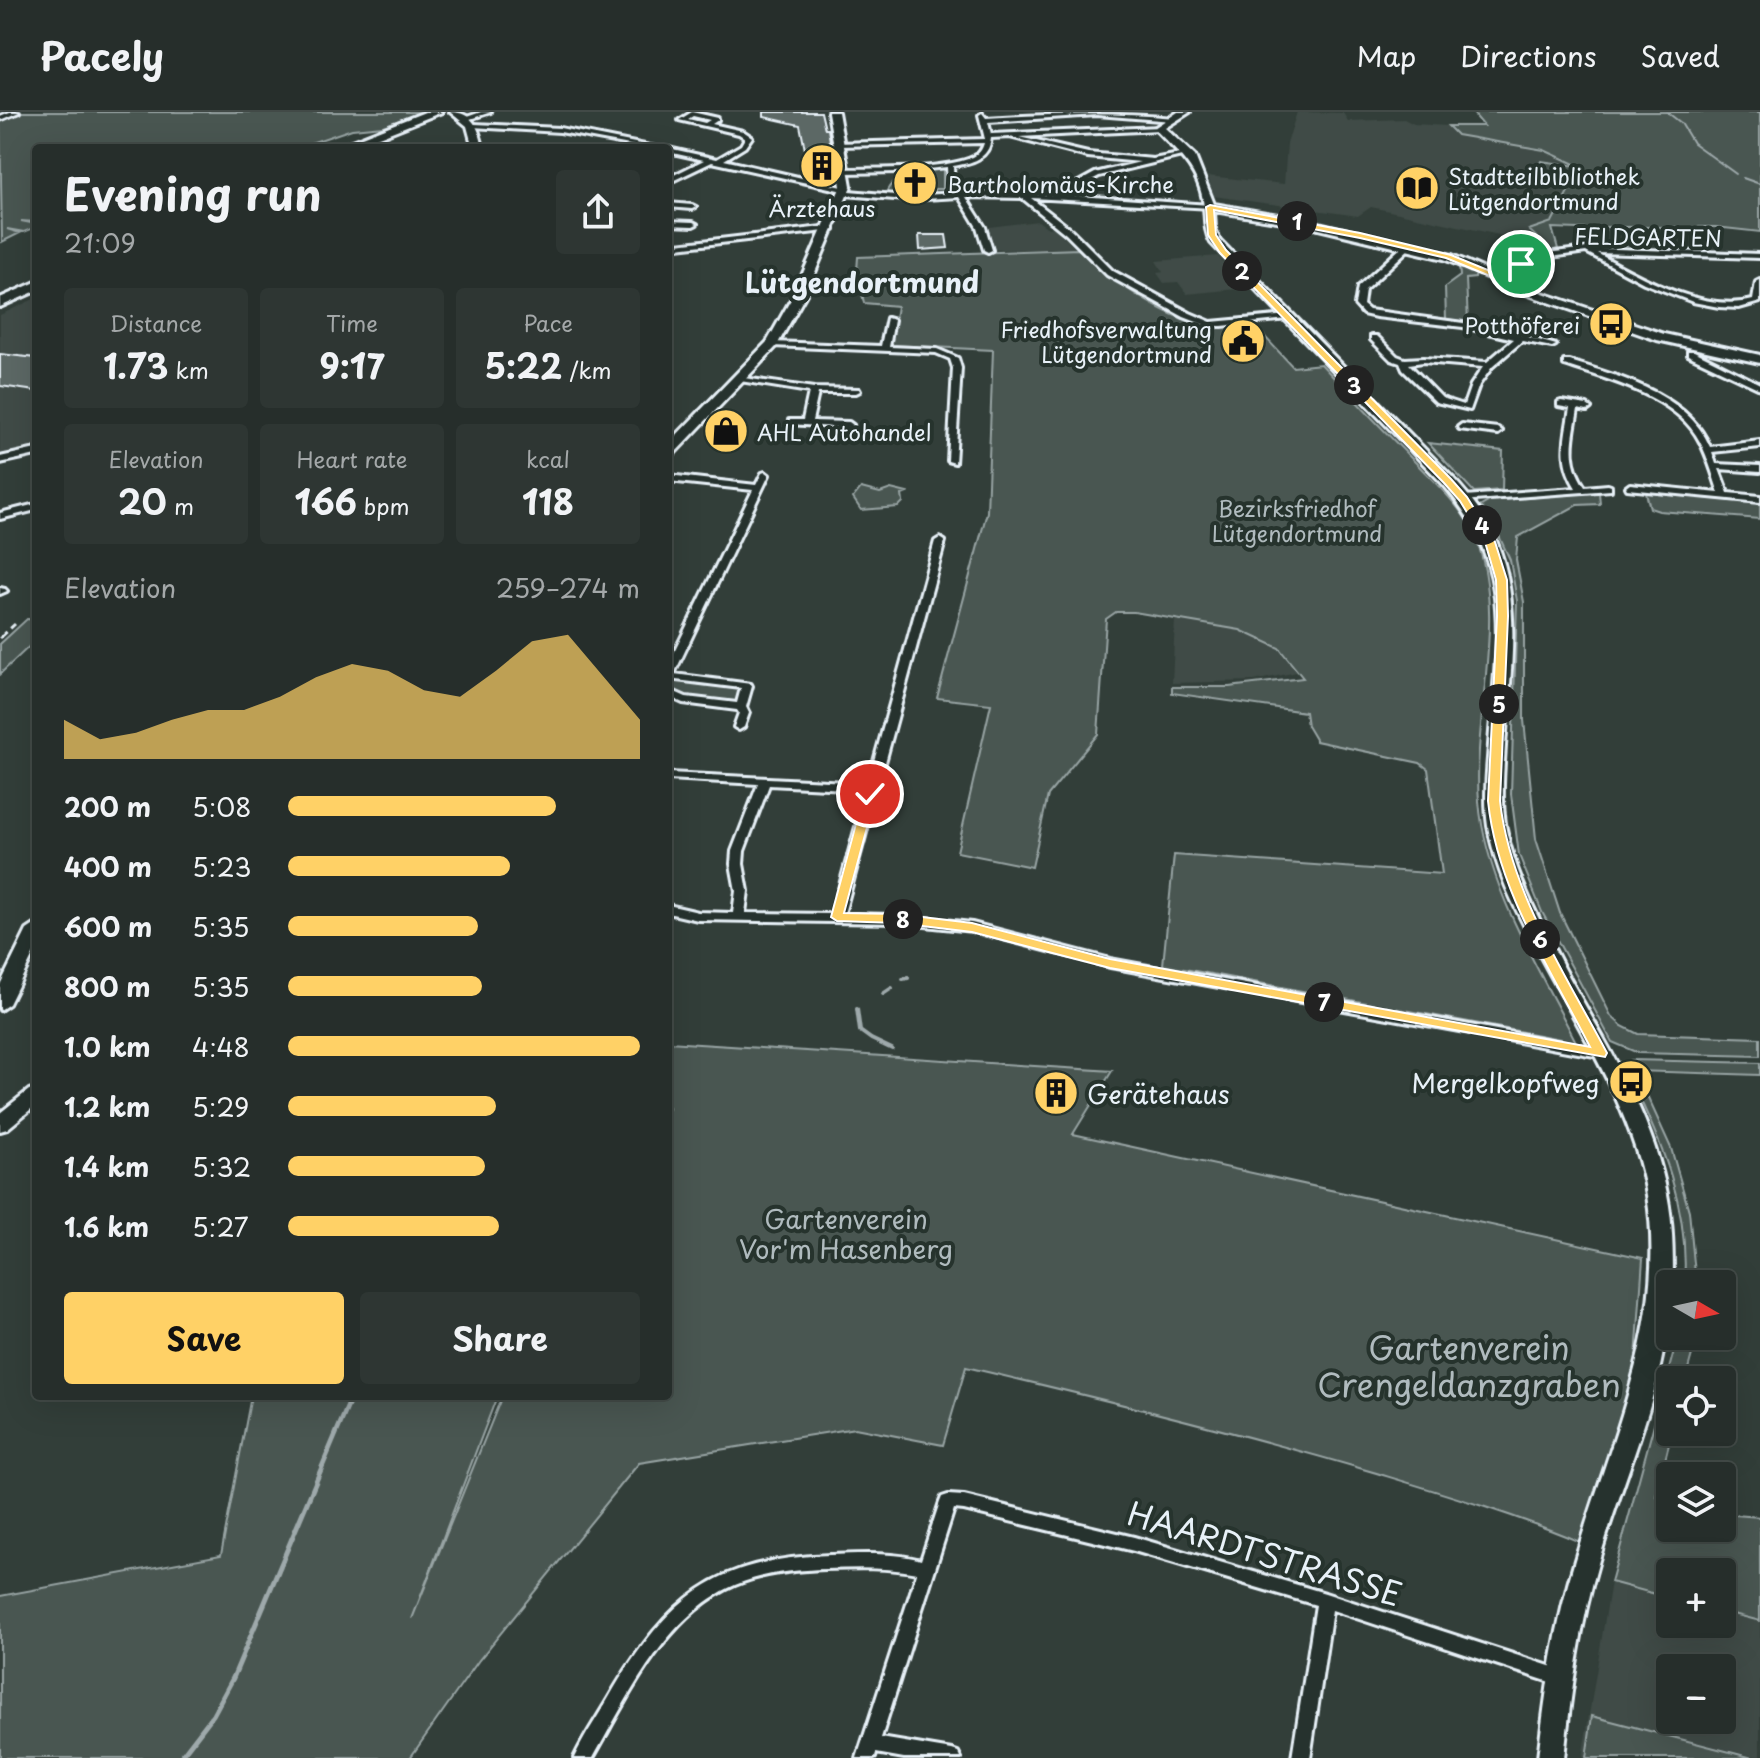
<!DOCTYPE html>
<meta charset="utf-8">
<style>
body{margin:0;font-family:"Playpen Sans",sans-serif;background:#2e3633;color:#f1f3f6;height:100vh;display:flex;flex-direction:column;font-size:30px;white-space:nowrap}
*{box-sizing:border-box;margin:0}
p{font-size:26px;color:#a4a8a9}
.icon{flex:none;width:44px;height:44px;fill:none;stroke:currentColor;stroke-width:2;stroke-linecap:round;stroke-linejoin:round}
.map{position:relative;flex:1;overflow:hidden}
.sheet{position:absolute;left:32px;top:32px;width:640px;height:1256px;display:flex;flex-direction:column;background:#262e2b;border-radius:8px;box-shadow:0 8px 32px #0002,0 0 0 2px #424a47}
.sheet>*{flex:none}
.needle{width:52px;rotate:99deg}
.tools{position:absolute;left:1656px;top:1158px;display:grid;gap:16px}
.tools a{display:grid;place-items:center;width:80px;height:80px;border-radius:8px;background:#262e2b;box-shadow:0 8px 32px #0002,0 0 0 2px #424a47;font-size:40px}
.pin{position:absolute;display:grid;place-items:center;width:68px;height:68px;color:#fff;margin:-34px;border:4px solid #fff;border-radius:50%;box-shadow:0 2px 8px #0007}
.km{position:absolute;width:40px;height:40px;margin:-20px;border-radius:50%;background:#222;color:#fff;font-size:22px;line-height:40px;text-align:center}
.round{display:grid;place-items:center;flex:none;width:84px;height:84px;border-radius:8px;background:#2e3633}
.head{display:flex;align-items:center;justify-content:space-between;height:136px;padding:0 32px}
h1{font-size:44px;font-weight:700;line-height:60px}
.figures{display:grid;grid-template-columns:repeat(3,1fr);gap:12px;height:136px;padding:8px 32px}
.figures div{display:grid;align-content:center;border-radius:8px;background:#2e3633;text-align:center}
.figures b{font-size:34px;font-weight:700}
.figures small{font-size:22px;font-weight:400}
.figures p{font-size:22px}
.chart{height:224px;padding:16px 32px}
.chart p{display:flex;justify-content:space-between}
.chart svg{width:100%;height:144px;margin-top:8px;fill:#ffd166;opacity:.7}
.primary-button{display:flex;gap:16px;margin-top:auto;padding:16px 32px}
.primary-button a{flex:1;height:92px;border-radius:8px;background:#ffd166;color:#111;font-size:32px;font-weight:700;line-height:92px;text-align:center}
.primary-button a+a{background:#2e3633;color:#f1f3f6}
ul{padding:0 32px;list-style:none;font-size:26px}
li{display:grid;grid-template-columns:128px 96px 1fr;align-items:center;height:60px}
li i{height:20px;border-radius:10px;background:#ffd166}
header{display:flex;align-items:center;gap:48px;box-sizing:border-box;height:112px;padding:0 40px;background:#262e2b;border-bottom:2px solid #424a47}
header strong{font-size:38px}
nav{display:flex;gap:44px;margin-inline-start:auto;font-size:28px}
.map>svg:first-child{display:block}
.built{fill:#3f4b46;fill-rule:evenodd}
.green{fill:#495651;stroke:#98a4a4;stroke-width:2}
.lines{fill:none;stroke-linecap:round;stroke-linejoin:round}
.stream-far2{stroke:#9ea9ab;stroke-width:2}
.stream-far1{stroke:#9ea9ab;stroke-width:4}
.stream{stroke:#9ea9ab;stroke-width:5}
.building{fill:#5c6865;stroke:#e8f1f8;stroke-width:2}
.street-casing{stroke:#e8f1f8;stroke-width:6}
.secondary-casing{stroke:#e8f1f8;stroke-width:6}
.highway-casing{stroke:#e8f1f8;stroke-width:6}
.street{fill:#26332d;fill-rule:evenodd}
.secondary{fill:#26332d;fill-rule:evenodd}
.highway{fill:#26332d;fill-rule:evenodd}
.rail{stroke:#e8f1f8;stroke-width:3;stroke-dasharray:9 5;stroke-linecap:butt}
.route{fill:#ffd166;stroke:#fff;stroke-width:2}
.labels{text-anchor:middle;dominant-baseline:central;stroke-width:8;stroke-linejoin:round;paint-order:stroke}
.far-poi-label{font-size:22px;fill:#e8f1f8;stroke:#26332d;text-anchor:start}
.far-street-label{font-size:22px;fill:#e8f1f8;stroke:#26332d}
.far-park-label{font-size:22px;fill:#b0bbbe;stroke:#26332d}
.poi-label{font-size:26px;fill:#e8f1f8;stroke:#26332d;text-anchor:end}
.park-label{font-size:26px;fill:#b0bbbe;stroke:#26332d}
.far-district-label{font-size:28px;font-weight:bold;fill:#e8f1f8;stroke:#26332d}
.near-park-label{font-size:32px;fill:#b0bbbe;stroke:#26332d}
.near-street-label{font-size:32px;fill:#e8f1f8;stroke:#26332d}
</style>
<header>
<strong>Pacely</strong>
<nav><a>Map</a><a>Directions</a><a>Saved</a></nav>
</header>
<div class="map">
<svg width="1760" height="1646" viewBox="0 0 1760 1646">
<rect width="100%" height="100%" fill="#323e39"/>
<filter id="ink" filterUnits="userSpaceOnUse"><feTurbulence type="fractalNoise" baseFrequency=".0125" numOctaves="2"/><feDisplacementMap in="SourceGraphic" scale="16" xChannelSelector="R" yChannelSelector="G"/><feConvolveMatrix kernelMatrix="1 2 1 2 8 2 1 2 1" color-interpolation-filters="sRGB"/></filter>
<g filter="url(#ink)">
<!-- built -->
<path class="built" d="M1297 0 1343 1 1348 9 1404 7 1414 12 1448 14 1457 23 1544 38 1582 55 1552 110 1529 118 1551 139 1540 142 1508 125 1371 95 1358 104 1213 84 1208 64 1284 72 1287 31Z
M1038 109 1048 116 1054 115 1076 137 993 138 989 115Z
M1218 144 1247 176 1187 182 1178 170 1164 171 1157 161 1163 160 1156 149Z
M36 186V340L0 348V203Z
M1175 507 1239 518 1258 526 1278 537 1297 560 1254 569 1172 571Z
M1611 1470 1670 1486V1512H1722V1499L1760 1509V1646L1592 1604 1586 1646H1582ZM1670 1556H1722V1608H1670Z"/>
<!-- green -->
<path class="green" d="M18 0H422L383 14 352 17 296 36H36V110L21 109 36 112V115L24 120 7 117 20 121 2 130 0 6Z
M1472 0H1760V120L1715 115H1605V118L1552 116 1558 137 1551 139 1529 118 1552 110 1581 55 1544 38 1457 23 1448 14H1484Z
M1541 49 1577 54 1571 71 1534 66Z
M943 56V77H934L936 81 885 82C898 56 918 58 943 56Z
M1079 137C1107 166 1162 204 1202 213 1219 216 1236 214 1253 212L1293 255 1321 252C1353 286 1385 320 1418 353 1438 374 1463 396 1475 424 1508 504 1472 605 1479 689 1486 775 1538 855 1576 930L1163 853 1174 743 1442 762 1428 657 1420 651 1316 629 1307 614 1305 600 1172 581V575H1229L1303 566 1279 536 1240 518 1134 500H1116L1106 507 1098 622 1048 683 1032 755 957 740 991 592 937 586 987 400 993 238 891 233 897 194 864 191 857 159 858 145Z
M1459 153 1476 160 1475 166 1466 167 1468 210 1446 207 1445 175 1460 164Z
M1428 331 1503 339 1502 378 1474 380Z
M861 376 880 381 891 377 907 381 902 383 903 390 898 395 861 398 853 386Z
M1599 380 1600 392 1577 393 1518 425 1516 448 1524 490V608L1536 727 1560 801 1611 904 1622 914 1638 922 1760 926V944L1638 941 1612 930 1542 800 1519 743 1511 682 1517 489 1510 448 1494 413 1481 394 1490 389Z
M1646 381 1760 391V407L1659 399 1650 396Z
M27 507 36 508V528L0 562V532Z
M681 567 743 576 738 591 686 587 671 580 669 575 674 568Z
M668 930 1112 959 1073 1022 1643 1146 1635 1261 1580 1430C1513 1402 1442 1381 1373 1360 1238 1320 1103 1287 966 1255L943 1333 855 1316 639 1351 479 1548 410 1646H0V1484L221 1443 251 1284H497L412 1507 502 1284H668Z
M1631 948 1760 951V963L1636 959 1671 1036 1689 1099 1696 1172H1684C1690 1096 1662 1031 1629 964L1626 952Z
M1678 1224H1697L1685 1268H1670V1320H1672L1656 1384 1670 1388V1416H1722V1402L1760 1405V1509L1722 1499V1460H1670V1486L1611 1470Z
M1592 1604 1753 1646H1586Z"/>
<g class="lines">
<!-- stream-far2 -->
<path class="stream-far2" d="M1667 0 1681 11 1693 31 1736 62
M1743 66 1760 72"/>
<!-- stream-far1 -->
<path class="stream-far1" d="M903 867 908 866
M883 882 892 876
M857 897 860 919 871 927 892 937"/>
<!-- stream -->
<path class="stream" d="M180 1646 213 1603 233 1566 352 1284"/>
</g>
<!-- building -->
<path class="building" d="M764 0H821L825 17H828L836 64 810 62 800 13 764 5Z
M904 63H925L924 79H902Z
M919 123H946L948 136 920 138Z
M0 242 36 246V279L0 274Z"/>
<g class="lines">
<!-- street casing -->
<g class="street-casing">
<path id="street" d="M10 0H19L0 8V4Z
M481 0H491L467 8 464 6Z
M692 0 718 6V8L712 12 743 19 752 25 745 35 724 48 846 76 848 77 849 79 907 84 956 81 948 77 947 55 897 60 845 61 842 59 845 57C878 56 944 58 973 45 979 42 982 38 984 31L838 34 835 32 836 31 985 27 979 3 982 1 986 6C1049 2 1112 0 1175 6L1176 7 1173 9 1097 3 988 10 991 22 1161 15 1162 16 1159 18 1019 25 1088 41 1153 47 1190 40V42L1099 64 1064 83 1210 93 1212 94V96L1031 86 1072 118 1113 159 1190 201 1211 210 1288 203 1292 205 1288 207 1222 214H1207L1184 205 1107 163 1066 122 1022 86 966 85 985 115 992 138 988 140 984 138 977 115 959 85 907 88 845 83 842 81 843 79 712 50 668 71V66L704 48 668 40V36L717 47 741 33 745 26 739 22 679 8ZM693 4 710 8 705 11 688 7ZM1010 25 1088 45 1140 50 1095 61 1055 83 966 80 954 76 953 54C972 51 989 47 991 26Z
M474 12 560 16 660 36H646L560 20 472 15 471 14Z
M668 91 692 93 696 95 692 97 668 95Z
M668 109 693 110 697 112 693 114 668 113Z
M831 114H834V118L668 137V133Z
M1404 133 1411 135 1365 178 1363 193 1369 198 1463 211 1521 223 1556 233 1552 235 1522 229 1492 255 1479 273 1470 298 1436 290 1403 258 1400 251 1391 248 1371 228V224H1377L1397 244 1405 247 1423 246 1487 250 1514 227 1463 215 1376 205 1363 202 1355 193 1358 175ZM1423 250 1483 255 1471 273 1464 293 1442 286 1409 252Z
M1587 136 1760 142V146L1597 141C1640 165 1703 201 1753 188L1756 170 1760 168V190L1739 196 1719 195 1693 190 1644 171 1586 140 1551 145 1490 163 1486 161 1547 141Z
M887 206 894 208 889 235 937 237 958 246 961 256 955 351 948 349 953 256 950 247 936 241 772 234 768 232 772 230 881 234Z
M1688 239H1694L1760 272V277L1688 243Z
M1564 249H1570C1620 265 1688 282 1710 335L1760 329V335L1712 340 1716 352 1760 354V360L1719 357 1728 381 1760 384V390L1627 377 1626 375 1630 372 1719 381C1712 361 1707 340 1696 323 1672 284 1605 266 1564 253Z
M737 265 814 276 859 277 860 279 856 281H818L812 309 849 310 853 313 849 316 789 312V308H803L809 280 740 269 736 267Z
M1561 289 1587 293 1591 296 1587 299 1578 297C1573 328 1566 347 1585 375L1608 373 1611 374V378L1461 389V385L1464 384 1576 376C1558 347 1565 328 1570 296L1558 294V290Z
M1462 312 1498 316 1502 319 1498 322 1459 317 1458 315Z
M36 337V343L0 351V345Z
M765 360 769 363 674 562 751 572 752 574 746 595 749 601 744 615 739 618 734 615 739 601 737 598 683 591 668 584V577L686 585 737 591 741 576 668 567V553L753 378 668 369V363L756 373 762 361Z
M36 392V398L0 407V401Z
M940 426 945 429 844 802 897 803 972 811 1110 847 1600 937 1605 938 1606 941 1605 944 1600 945 1110 855 972 819 897 811 698 808 668 801V793L698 800 733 801 736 779 731 752 732 739 758 672 668 667V661L868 671 935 429ZM769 673 866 678 832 802 745 801 748 779 743 752 744 739Z
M0 476 5 477 7 479 0 482Z
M948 1383 964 1384 1134 1425 1325 1481 1562 1558 1568 1561 1571 1566 1568 1571 1562 1574 1332 1498 1310 1646H1292L1316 1493 1134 1439 964 1398 954 1397 881 1626 952 1638 958 1640 961 1646H904L876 1641 875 1646H857L917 1461C887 1455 856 1456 825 1457 795 1458 763 1461 735 1473 665 1504 629 1584 593 1646H574C584 1624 599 1603 611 1582 669 1485 714 1447 830 1443 860 1442 892 1440 921 1448L940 1390 942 1385Z"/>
</g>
<!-- secondary casing -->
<g class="secondary-casing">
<path id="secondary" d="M450 0C473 0 479 16 483 36H473L467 14Z
M828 0H838L851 74 806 182 776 235 673 343 668 344V332L767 230 794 182 841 74Z
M1178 0H1190L1165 16 1195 44 1214 92 1302 107 1452 143 1531 177 1664 222 1760 243V251L1657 228 1523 181 1444 147 1302 113 1214 99 1215 117 1220 128 1453 366C1470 385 1488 406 1497 431 1523 494 1509 568 1505 634 1503 666 1500 699 1509 730 1520 773 1542 813 1562 852 1601 925 1652 999 1667 1082 1673 1112 1673 1142 1673 1172H1670C1670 1267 1625 1358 1599 1448 1580 1513 1571 1579 1564 1646H1538C1546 1579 1555 1512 1575 1448 1610 1328 1668 1211 1647 1083 1632 993 1575 912 1534 832 1514 795 1495 756 1488 714 1484 687 1487 660 1489 633 1496 531 1516 456 1443 372L1211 131C1203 117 1206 104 1203 88 1197 54 1175 39 1154 16Z
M36 812V837L9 892 0 898V873L27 818Z
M36 976V993L7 1017 0 1019V1001L29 978Z"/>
</g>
<!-- highway casing -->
<g class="highway-casing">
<path id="highway" d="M425 0H442L351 36H334Z
M36 170V179L0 195V186Z"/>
</g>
<!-- street -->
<use href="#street" class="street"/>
<!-- secondary -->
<use href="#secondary" class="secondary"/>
<!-- highway -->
<use href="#highway" class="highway"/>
<!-- rail -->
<path class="rail" d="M0 526 15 512"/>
</g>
</g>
<!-- route -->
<path class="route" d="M1210 93 1360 121 1451 143 1490 159 1521 150 1525 152 1490 164 1446 146 1360 126 1214 98 1216 123 1226 138 1451 367 1467 385 1495 430 1507 468 1508 504 1500 689C1510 780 1565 861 1607 941L1605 945 1110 856 972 820 897 811 837 809 831 805 864 682 870 678 876 682 844 801 897 802 972 811 1110 847 1590 935C1550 856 1497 778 1488 689L1497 504 1496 468 1485 430 1460 389 1444 371 1220 141 1208 123 1206 95Z"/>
<!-- icons -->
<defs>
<g id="building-disc" transform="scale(2.3)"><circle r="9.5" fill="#ffd166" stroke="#26332d"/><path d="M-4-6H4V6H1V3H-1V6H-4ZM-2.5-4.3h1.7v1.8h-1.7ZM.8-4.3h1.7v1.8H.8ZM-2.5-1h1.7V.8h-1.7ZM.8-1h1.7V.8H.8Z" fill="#111"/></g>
<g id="church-disc" transform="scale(2.3)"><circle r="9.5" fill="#ffd166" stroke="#26332d"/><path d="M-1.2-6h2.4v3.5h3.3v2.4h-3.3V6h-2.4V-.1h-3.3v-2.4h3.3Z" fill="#111"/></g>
<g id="library-disc" transform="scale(2.3)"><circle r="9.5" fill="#ffd166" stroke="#26332d"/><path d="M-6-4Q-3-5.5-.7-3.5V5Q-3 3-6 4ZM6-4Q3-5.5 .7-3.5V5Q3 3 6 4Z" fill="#111"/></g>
<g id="bus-disc" transform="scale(2.3)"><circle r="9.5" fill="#ffd166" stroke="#26332d"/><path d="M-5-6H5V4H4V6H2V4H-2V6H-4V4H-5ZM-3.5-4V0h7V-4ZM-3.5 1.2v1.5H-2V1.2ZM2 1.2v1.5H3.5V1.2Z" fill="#111"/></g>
<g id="civic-disc" transform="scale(2.3)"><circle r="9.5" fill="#ffd166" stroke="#26332d"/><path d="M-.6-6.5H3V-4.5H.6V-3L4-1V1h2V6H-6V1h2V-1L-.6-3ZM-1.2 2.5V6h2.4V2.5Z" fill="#111"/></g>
<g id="shop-disc" transform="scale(2.3)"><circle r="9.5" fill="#ffd166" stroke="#26332d"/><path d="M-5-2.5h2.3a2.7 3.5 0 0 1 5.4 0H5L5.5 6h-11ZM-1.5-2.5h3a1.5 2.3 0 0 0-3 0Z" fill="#111"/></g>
</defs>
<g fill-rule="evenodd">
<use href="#building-disc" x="822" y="54"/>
<use href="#church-disc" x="915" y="71"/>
<use href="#library-disc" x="1417" y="76"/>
<use href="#bus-disc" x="1611" y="212"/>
<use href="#civic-disc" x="1243" y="229"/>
<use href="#shop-disc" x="726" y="319"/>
<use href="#bus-disc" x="1631" y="970"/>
<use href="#building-disc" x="1056" y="981"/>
</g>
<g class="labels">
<!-- far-poi labels -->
<g class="far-poi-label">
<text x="1448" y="63">Stadtteilbibliothek<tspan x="1448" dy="25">Lütgendortmund</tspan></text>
<text x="946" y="71">Bartholomäus-Kirche</text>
<text x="822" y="95" text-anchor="middle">Ärztehaus</text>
<text x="1580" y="212" text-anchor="end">Potthöferei</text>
<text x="1212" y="216" text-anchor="end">Friedhofsverwaltung<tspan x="1212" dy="25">Lütgendortmund</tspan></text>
<text x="757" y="319">AHL Autohandel</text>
</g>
<!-- far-street labels -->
<g class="far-street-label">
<text transform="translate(1648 124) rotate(1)">FELDGARTEN</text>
</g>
<!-- far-park labels -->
<g class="far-park-label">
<text x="1297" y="395">Bezirksfriedhof<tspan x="1297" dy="25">Lütgendortmund</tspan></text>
</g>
<!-- poi labels -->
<g class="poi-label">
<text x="1600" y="970">Mergelkopfweg</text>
<text x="1087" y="981" text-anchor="start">Gerätehaus</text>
</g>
<!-- park labels -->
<g class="park-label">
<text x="846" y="1106">Gartenverein<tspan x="846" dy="30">Vor'm Hasenberg</tspan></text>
</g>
<!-- far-district labels -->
<g class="far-district-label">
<text x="862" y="169">Lütgendortmund</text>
</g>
<!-- near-park labels -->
<g class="near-park-label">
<text x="1469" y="1235">Gartenverein<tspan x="1469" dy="37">Crengeldanzgraben</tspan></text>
</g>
<!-- near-street labels -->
<g class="near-street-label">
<text transform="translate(1265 1441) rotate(17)">HAARDTSTRASSE</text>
</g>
</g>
</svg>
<div class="tools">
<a><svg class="needle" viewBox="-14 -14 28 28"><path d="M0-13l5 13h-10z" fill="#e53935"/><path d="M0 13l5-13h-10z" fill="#a4a8a9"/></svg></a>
<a><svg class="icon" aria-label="locate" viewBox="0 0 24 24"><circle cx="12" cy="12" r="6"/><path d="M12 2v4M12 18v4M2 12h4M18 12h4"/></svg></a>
<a><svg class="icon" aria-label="layers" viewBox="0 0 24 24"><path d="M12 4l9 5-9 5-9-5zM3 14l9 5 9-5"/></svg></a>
<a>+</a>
<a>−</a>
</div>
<div class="pin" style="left:1521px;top:152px;background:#1e9e55"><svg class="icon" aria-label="arrive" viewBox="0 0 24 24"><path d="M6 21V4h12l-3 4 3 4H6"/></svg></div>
<div class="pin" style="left:870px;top:682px;background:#d93025"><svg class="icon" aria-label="check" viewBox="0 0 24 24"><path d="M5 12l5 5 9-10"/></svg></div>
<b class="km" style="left:1297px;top:109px">1</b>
<b class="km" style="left:1242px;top:159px">2</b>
<b class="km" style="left:1354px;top:273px">3</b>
<b class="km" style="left:1482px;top:413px">4</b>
<b class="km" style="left:1499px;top:592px">5</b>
<b class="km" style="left:1540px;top:827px">6</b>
<b class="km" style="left:1324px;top:890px">7</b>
<b class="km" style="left:903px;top:807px">8</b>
<section class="sheet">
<div class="head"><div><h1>Evening run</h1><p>21:09</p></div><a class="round"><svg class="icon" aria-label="share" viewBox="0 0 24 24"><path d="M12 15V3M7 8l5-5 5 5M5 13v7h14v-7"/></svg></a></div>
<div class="figures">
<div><p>Distance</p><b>1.73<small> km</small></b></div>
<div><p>Time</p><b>9:17</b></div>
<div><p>Pace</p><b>5:22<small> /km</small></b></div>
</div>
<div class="figures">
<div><p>Elevation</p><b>20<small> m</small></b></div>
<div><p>Heart rate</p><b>166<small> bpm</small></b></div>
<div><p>kcal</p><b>118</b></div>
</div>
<div class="chart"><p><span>Elevation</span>259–274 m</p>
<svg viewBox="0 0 160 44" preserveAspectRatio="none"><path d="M0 44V32L10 38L20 36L30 32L40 29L50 29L60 25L70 19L80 15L90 17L100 23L110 25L120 17L130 8L140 6L150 19L160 32V44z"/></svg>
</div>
<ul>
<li><b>200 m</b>5:08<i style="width:76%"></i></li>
<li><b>400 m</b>5:23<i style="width:63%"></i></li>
<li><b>600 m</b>5:35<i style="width:54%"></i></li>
<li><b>800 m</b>5:35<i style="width:55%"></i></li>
<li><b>1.0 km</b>4:48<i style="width:100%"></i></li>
<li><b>1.2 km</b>5:29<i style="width:59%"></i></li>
<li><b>1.4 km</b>5:32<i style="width:56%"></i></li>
<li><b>1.6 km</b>5:27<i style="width:60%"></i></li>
</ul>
<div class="primary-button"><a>Save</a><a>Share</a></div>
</section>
</div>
